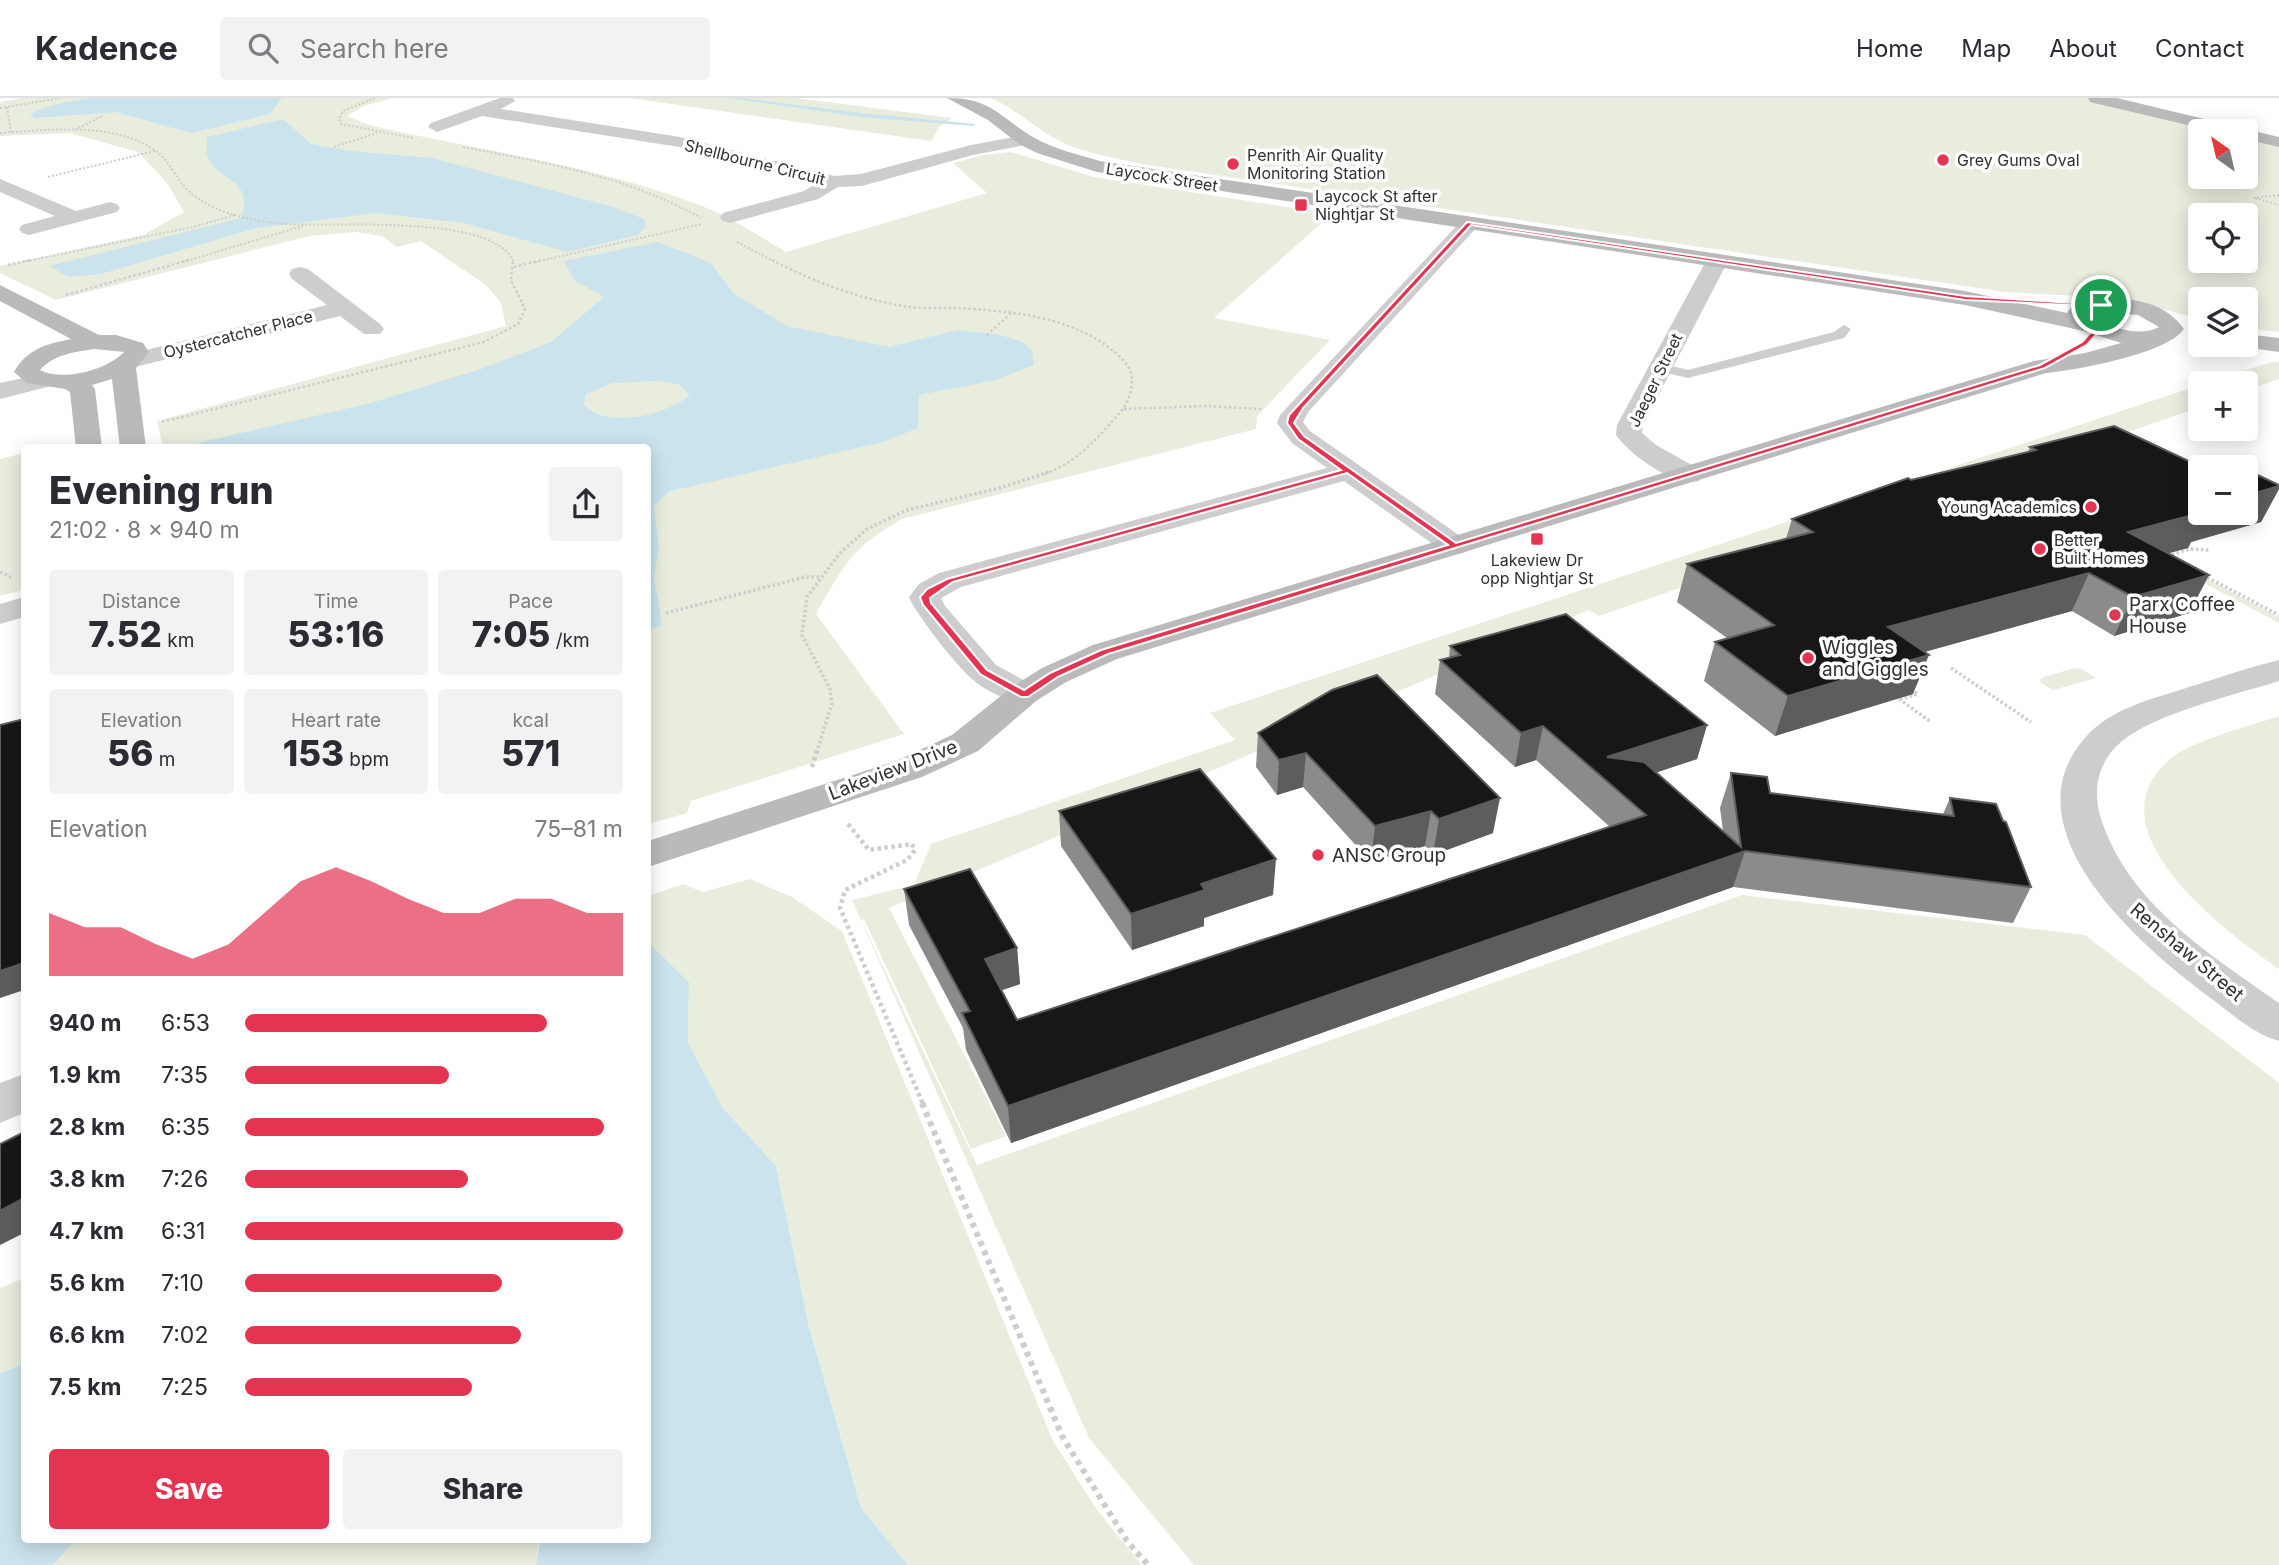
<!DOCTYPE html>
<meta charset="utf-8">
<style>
body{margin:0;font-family:Inter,sans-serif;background:#f2f2f3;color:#2b2b33;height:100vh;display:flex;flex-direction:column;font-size:26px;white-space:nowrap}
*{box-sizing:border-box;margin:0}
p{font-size:23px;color:#7c7c81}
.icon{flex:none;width:38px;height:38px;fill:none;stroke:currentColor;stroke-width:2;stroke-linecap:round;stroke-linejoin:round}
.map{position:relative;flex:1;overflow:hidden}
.details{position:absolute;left:21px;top:346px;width:630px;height:1099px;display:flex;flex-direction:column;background:#fff;border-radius:7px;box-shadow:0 4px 18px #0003}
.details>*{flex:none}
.needle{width:46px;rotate:326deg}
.buttons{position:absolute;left:2188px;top:21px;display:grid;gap:14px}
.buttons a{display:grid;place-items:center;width:70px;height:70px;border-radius:7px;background:#fff;box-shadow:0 4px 18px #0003;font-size:35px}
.pin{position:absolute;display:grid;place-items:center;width:60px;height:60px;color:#fff;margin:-30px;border:4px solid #fff;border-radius:50%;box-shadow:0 2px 7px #0007}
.round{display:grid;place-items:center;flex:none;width:74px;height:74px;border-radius:7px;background:#f2f2f3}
.summary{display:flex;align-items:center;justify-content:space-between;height:119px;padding:0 28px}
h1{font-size:38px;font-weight:800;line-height:52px}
.stats{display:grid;grid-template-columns:repeat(3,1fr);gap:10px;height:119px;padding:7px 28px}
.stats div{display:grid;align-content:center;border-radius:7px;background:#f2f2f3;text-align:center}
.stats b{font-size:35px;font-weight:800}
.stats small{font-size:19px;font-weight:400}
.stats p{font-size:19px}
.chart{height:196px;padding:14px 28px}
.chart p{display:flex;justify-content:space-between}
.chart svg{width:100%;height:126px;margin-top:7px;fill:#e53452;opacity:.7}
.button{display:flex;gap:14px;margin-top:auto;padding:14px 28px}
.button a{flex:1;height:80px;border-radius:7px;background:#e53452;color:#fff;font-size:28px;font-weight:800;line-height:80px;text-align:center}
.button a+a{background:#f2f2f3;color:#2b2b33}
ul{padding:0 28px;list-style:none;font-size:23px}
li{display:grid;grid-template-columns:112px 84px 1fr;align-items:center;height:52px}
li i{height:18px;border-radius:9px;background:#e53452}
header{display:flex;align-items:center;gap:42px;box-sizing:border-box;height:98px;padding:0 35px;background:#fff;border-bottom:2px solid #e1e1e2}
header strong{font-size:33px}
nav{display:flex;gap:38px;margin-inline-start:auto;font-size:24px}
.search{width:490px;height:63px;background:#f2f2f3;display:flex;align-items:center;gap:18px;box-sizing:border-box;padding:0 24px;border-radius:7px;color:#7c7c81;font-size:26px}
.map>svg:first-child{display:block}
.green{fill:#e8edde;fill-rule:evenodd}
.water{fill:#cbe3ec;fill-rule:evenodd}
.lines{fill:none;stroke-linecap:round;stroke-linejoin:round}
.stream{fill:#cbe3ec;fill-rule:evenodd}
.path-far4{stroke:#cdcdcd;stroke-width:2;stroke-dasharray:2 2;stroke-linecap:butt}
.path-far3{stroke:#cdcdcd;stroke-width:2.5;stroke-dasharray:2.5 2.5;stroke-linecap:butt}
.path-far2{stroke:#cdcdcd;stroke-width:3.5;stroke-dasharray:2.5 2.5;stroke-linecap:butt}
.path-far1{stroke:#cdcdcd;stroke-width:4.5;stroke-dasharray:3.5 3.5;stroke-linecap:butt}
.path{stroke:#cdcdcd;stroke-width:6;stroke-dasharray:5 5;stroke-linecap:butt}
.lane{fill:#cdcdcd;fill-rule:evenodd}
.street{fill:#cdcdcd;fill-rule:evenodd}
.secondary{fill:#bababa;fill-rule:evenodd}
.wall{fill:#8b8b8b}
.shaded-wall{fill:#5d5d5d}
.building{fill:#171717;stroke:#5d5d5d;stroke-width:2}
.route{fill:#e53452;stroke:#fff;stroke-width:2;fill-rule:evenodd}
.poi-dot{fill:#e53452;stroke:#fff;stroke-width:2.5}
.labels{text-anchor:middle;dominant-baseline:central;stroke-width:7;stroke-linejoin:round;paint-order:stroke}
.far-poi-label{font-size:16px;fill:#303030;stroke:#fff;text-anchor:start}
.far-street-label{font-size:16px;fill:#303030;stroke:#fff}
.poi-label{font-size:19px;fill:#303030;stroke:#fff;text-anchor:start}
.street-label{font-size:19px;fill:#303030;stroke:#fff}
</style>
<header>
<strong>Kadence</strong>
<div class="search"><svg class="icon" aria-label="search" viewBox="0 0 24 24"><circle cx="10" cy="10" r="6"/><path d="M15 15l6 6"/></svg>Search here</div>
<nav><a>Home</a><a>Map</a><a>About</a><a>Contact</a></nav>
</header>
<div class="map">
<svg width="2279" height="1467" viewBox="0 0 2279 1467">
<rect width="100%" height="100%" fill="#fff"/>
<!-- green -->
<path class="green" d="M23 0H393L363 8 347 18 369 27C480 53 594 66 702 108 731 119 759 138 786 154L987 95 953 65 984 57 1011 54 1094 79 1332 116 1214 220 1330 242 1257 318 1256 331 902 421C850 451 845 466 816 516L904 636 691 703 687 715 648 726V350H163L157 323 506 228 501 205 486 187 421 143 397 149 382 138 356 134 310 138 56 202 0 175V168L143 137 184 114 168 86 138 54 70 35 0 38V4Z
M629 0H795L952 20 940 28 931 43Z
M991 0H2085L2220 33H2200V79H2245V39L2279 48V234L2245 230V201H2200V221L2120 200 2005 194 1141 66C1116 60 1090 56 1066 46 1039 34 1018 12 991 0ZM2200 117H2245V163H2200Z
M2272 264H2279V281L2245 293V285H2204Z
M2200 287V309L1599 518 1589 512 889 810 1006 1038 971 1051 864 821 861 822 977 1067 1742 797 2085 837 2279 985V1467H1194L1089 1340 852 802 914 787 931 746 1235 642 1210 615Z
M24 355V492L0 498V361Z
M2166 459 2279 519V525L2159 461Z
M2074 570 2082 571 2096 580 2053 592 2040 584 2041 580Z
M2279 618V871C2226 834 2087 732 2170 661 2191 643 2250 628 2279 618Z
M750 781 792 799 842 833 1053 1343 1097 1412 1142 1467H908L861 1410 809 1229 776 1068 723 1010 688 945 689 884 648 844V798L683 786 703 794Z
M24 1180V1266L0 1275V1190Z
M76 1442H539L536 1467H53Z"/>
<!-- water -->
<path class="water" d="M90 0H282L270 16 191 35 116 14 34 20 30 16 53 7Z
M283 21 311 46 350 53 432 60 613 109 644 121 646 129 638 137 567 154 464 125 376 115 256 130 101 176 68 179 49 168 241 120C256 78 213 84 207 56 206 51 207 44 207 39Z
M658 144 711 165 733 195 787 228 889 249 958 232 1000 237 1021 243 1032 253 1034 267 995 282 919 297 918 330 883 344 670 393 654 408 659 449 654 479 662 527 648 532V350H199L198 345 371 305 481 271 551 244 604 199 574 182 564 163ZM656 283 678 286 690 297C667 317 607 332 584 307L586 296 613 285Z
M648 844 689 884 688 945 723 1010 776 1068 809 1229 861 1410 908 1467H536L540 1442H648Z
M24 1266V1442H76L53 1467H0V1275Z"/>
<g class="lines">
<!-- stream -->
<path class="stream" d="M728 0H743L861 15 976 26 973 28 861 19Z"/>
<!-- path-far4 -->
<path class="path-far4" d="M375 0 343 13 339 21 341 26 413 40
M7 9 11 34
M0 10 61 0
M75 32 104 17
M0 35C49 32 114 23 156 53 168 62 174 76 183 87 204 112 243 121 274 125 325 131 492 113 514 164
M334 49 377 35
M463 49C546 65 627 78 701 120
M48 79 155 53
M2279 97 2255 100 2279 107
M737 144 775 164
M22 164 193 129 235 117
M183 164 303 128
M535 164 702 126"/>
<!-- path-far3 -->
<path class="path-far3" d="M772 162C810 182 855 199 897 207 916 211 937 210 956 210 1013 213 1083 219 1125 264 1137 278 1132 300 1121 313 1099 339 1077 365 1044 376
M8 167 31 162
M514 169 543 162
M66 197 189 162
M987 237 1011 215
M1124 311 1207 308 1262 311
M162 324 484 244 518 226 525 211 511 182 513 162"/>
<!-- path-far2 -->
<path class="path-far2" d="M2167 458 2190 451 2209 452
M0 474 12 480
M2203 477 2279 517
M666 515 805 479H821
M1951 570 2031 624
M1899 601 1931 624
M1900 601 1918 596 1911 591
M818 650 832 605 830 591 802 537 807 499 840 455 867 431 907 412 1000 390 1049 374"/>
<!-- path-far1 -->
<path class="path-far1" d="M812 669 818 649
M848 726 869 752 912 746 915 752 907 762 845 792 840 810 923 1006"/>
<!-- path -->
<path class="path" d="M922 1005 1062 1338 1127 1443 1148 1467"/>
<!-- lane -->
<path class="lane" d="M1844 227 1851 231 1844 240 1688 280 1654 272 1652 269 1659 265 1688 272 1834 234Z"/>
<!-- street -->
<path class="street" d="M500 0H513L515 3 501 11 680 39 834 78 861 76 971 47 1025 37 1034 42 1031 46 973 57 862 88 838 89 818 101 730 125 723 123 720 119 723 115 804 93 817 85 679 49 482 18 437 34 428 29 431 25Z
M0 81 76 113 110 104 117 106 120 110 117 114 29 137 22 135 19 131 22 127 55 118 0 94Z
M1470 119 1477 121 1480 125 1477 129 1309 313 1303 324 1310 333 1466 442 1470 448 1466 454 1455 457 1444 454 1344 383 961 489 941 500 945 508 996 567 1036 589 1041 596 1036 603C1015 608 988 595 972 581 956 567 917 518 909 499L919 486 939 475 1327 370 1292 345 1277 325 1280 317 1463 121Z
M1717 157 1725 158 1728 163 1643 327 1642 335 1656 347 1699 371 1703 377 1699 383C1674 389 1630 357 1616 337L1617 327 1706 163 1709 158Z
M300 169 308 171 380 226 384 231 380 236H364L340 218 131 270 122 268 119 263 122 258 327 207 292 181 289 176 292 171Z
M42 276 51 278 54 283 51 288 0 301V285Z
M24 499V519L0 526V506Z
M2279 562V583C2235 597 2155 615 2121 644 2098 663 2092 693 2101 721 2129 806 2209 856 2279 905V943C2254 936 2233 917 2212 901 2144 851 2005 733 2084 641 2111 609 2154 601 2192 588 2221 579 2250 569 2279 562Z
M24 976V1015L0 1025V985Z"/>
<!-- secondary -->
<path class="secondary" d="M947 0C992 0 999 19 1033 39 1053 51 1077 56 1100 63L1965 193 2067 215 2071 209C2108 197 2159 195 2184 231 2167 256 2076 272 2046 275L1117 561 1066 584 1036 603 978 653 922 679 648 769V743L896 663 952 637 1012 589 1042 570 1093 547 2034 263 2085 255 2121 245 2084 233 1965 207 1097 74 1037 55 1019 46 988 22ZM2103 214 2138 217 2159 229C2140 240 2108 229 2091 218Z
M2088 0H2117L2279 39V49L2245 41V33H2213L2090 4Z
M0 187 99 237H116L143 245 149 254 136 270 146 350H120L112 281 92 287 95 291 102 350H76L70 294 65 291 27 285 14 274C27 251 46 246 71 241L0 203ZM95 251 124 254C107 272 63 284 40 272 54 256 75 254 95 251Z
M2245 236 2279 240V254L2237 248 2245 247Z"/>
</g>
<!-- wall -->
<path class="wall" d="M2030 349 2197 367 2279 387V391L2261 424 2191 444 2188 450 2168 455 2209 477 2189 515 2114 538 2072 513 1924 554 1913 596 1775 638 1704 583 1715 544 1727 540 1677 504 1687 466 1786 441 1792 421 1911 382 2028 354Z
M1450 548 1707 627 1697 661 1657 674 1723 733 1720 710 1731 675 1770 695 1943 716 1950 700 2031 789 2013 825 1733 789 1011 1045 966 952 963 930 909 827 904 791 1017 850 1020 886 1001 892 1017 922 1610 729 1536 662 1515 669 1435 596 1440 562 1449 560Z
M1258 635 1493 735 1433 757 1425 748 1371 764 1303 689 1277 697 1256 669Z
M1059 713 1273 797 1204 820V828L1132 852 1061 748Z"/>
<!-- shaded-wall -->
<path class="shaded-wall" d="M2279 388V391L2261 424 2191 444 2188 450 2111 471 2128 434 2200 415H2245V398Z
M2089 475 2072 513 1874 568 1888 529Z
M2209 477 2189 515 2114 538 2133 499Z
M1929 557 1913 596 1775 638 1788 598Z
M1707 627 1697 661 1613 689 1607 659Z
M1543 628 1536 662 1515 669 1521 635Z
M1306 655 1303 689 1277 697 1279 662Z
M1500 700 1493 735 1433 757 1439 721Z
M1431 713 1425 748 1371 764 1375 728Z
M1745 753 1733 789 1011 1045 1008 1008Z
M1276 761 1273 797 1204 820V828L1132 852 1131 816 1201 786Z
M1017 850 1020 886 988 897 985 861Z
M24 865V892L0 900V873Z
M24 1100V1135L0 1147V1113Z"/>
<!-- building -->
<path class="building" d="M2114 328 2197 367 2222 361 2241 369H2200V415L2128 434 2209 477 2133 499 2089 475 1888 529 1929 557 1788 598 1715 544 1774 527 1687 466 1813 434 1792 421 1908 380 1911 382 2036 352 2030 349Z
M2245 371 2279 387V388L2245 398Z
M1566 516 1707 627 1607 659 1644 664 1741 749 1731 675 1767 679 1770 695 1954 718 1950 700 1996 706 2003 723 2006 724 2031 789 1745 753 1008 1008 962 915 970 913 904 791 970 771 1017 850 985 861 1017 922 1646 717 1543 628 1521 635 1440 562 1460 557 1450 548Z
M1377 577 1500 700 1439 721 1431 713 1375 728 1306 655 1279 662 1258 635 1332 592Z
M24 621V865L0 873V627Z
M1200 671 1276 761 1201 786 1205 792 1131 816 1059 713Z
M24 1034V1100L0 1113V1046Z"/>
<!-- route -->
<path class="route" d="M1467 124 1965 198 2105 207 2082 215 2084 220 2101 231 2087 247 2045 270 1108 556 1058 579 1028 599H1021L980 576 923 507 920 499 927 491 947 481 1341 372 1298 341 1287 325 1289 317ZM1471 127 1965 202 2089 208 2075 214 2078 223 2093 232 2082 244 2040 267 1456 445 1304 338 1294 325 1303 310ZM1347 375 1448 447 1101 552 1050 575 1024 592 987 572 931 505 930 500 953 484Z"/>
<!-- markers -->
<g class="poi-dot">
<circle cx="1943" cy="62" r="7"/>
<circle cx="1233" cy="66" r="7"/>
<rect x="1294" y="100" width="14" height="14" rx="3.5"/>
<circle cx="2091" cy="409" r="7"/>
<rect x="1530" y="434" width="14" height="14" rx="3.5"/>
<circle cx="2040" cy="451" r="7"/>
<circle cx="2115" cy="517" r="7"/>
<circle cx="1808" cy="560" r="7"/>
<circle cx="1318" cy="757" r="7"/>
</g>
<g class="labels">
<!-- far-poi labels -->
<g class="far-poi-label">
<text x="1247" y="57">Penrith Air Quality<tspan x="1247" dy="18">Monitoring Station</tspan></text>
<text x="1957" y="62">Grey Gums Oval</text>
<text x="1315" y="98">Laycock St after<tspan x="1315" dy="18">Nightjar St</tspan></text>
<text x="2077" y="409" text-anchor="end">Young Academics</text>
<text x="2054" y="442">Better<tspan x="2054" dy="18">Built Homes</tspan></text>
<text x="1537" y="462" text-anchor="middle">Lakeview Dr<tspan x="1537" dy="18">opp Nightjar St</tspan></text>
</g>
<!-- far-street labels -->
<g class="far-street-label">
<text transform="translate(755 64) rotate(14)">Shellbourne Circuit</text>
<text transform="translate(1162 79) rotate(9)">Laycock Street</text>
<text transform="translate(238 236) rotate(-14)">Oystercatcher Place</text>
<text transform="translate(1655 282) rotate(-64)">Jaeger Street</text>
</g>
<!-- poi labels -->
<g class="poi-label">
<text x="2129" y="506">Parx Coffee<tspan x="2129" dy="22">House</tspan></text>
<text x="1822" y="549">Wiggles<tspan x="1822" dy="22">and Giggles</tspan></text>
<text x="1332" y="757">ANSC Group</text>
</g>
<!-- street labels -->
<g class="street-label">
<text transform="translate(893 672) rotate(-21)">Lakeview Drive</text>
<text transform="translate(2187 854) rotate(40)">Renshaw Street</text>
</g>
</g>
</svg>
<div class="buttons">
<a><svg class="needle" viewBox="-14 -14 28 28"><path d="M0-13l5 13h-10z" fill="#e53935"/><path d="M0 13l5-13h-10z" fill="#7c7c81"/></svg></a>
<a><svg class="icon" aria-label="locate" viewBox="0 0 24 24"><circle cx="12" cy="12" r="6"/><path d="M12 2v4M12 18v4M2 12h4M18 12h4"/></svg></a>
<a><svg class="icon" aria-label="layers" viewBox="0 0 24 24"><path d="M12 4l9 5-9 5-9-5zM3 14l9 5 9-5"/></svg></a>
<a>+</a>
<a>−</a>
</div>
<div class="pin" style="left:2101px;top:207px;background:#1e9e55"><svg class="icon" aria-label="arrive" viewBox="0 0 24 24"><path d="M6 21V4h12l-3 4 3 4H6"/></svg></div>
<section class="details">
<div class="summary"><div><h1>Evening run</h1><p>21:02 · 8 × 940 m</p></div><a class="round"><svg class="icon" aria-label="share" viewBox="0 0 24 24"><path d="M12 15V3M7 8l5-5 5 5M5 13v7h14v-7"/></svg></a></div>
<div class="stats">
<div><p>Distance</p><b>7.52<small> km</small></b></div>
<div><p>Time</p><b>53:16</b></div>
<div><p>Pace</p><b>7:05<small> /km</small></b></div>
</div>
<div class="stats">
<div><p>Elevation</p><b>56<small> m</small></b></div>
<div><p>Heart rate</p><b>153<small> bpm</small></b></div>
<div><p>kcal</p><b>571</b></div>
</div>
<div class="chart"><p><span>Elevation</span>75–81 m</p>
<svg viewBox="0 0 160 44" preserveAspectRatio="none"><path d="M0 44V22L10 27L20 27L30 33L40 38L50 33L60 22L70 11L80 6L90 11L100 17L110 22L120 22L130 17L140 17L150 22L160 22V44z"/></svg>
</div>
<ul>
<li><b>940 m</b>6:53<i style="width:80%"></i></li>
<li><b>1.9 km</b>7:35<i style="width:54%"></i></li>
<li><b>2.8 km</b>6:35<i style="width:95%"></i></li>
<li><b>3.8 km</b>7:26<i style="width:59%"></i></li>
<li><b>4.7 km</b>6:31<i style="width:100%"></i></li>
<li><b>5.6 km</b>7:10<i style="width:68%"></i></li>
<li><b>6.6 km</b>7:02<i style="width:73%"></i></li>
<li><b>7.5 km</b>7:25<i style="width:60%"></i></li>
</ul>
<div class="button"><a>Save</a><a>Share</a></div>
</section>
</div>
